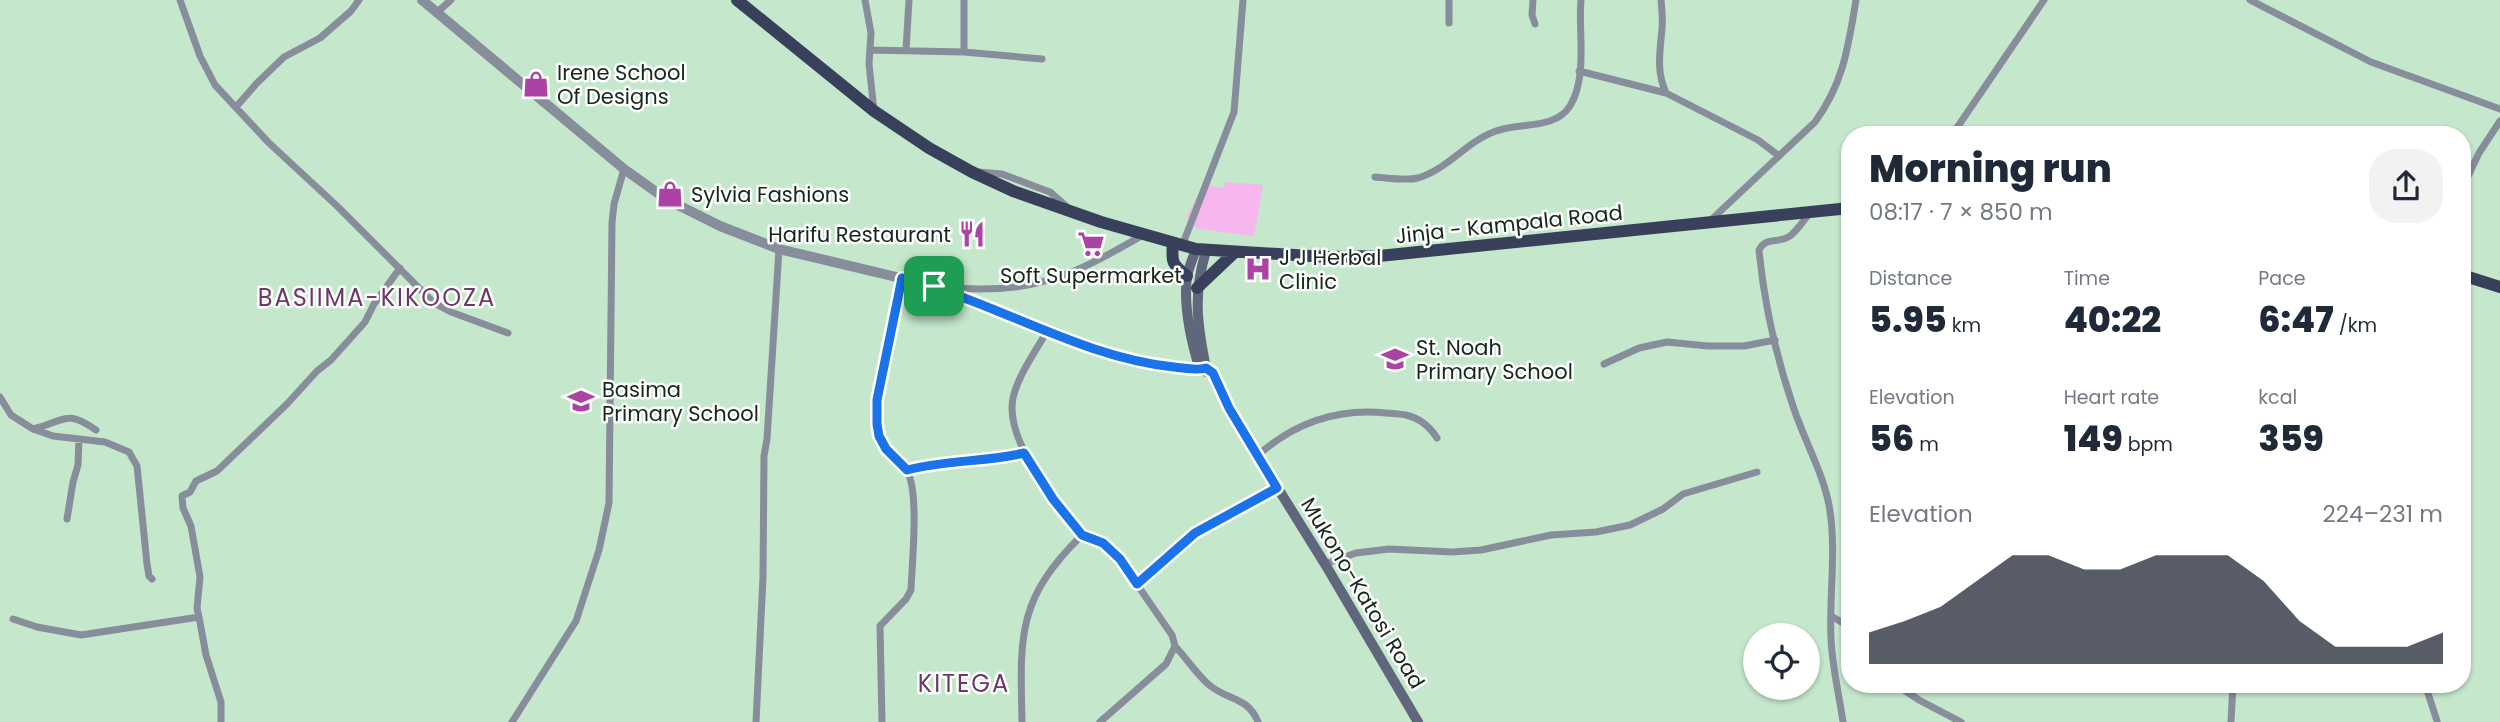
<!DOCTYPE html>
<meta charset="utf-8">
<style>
body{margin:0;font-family:Poppins,sans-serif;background:#f2f2f3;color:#1f2937;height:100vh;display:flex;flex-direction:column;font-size:26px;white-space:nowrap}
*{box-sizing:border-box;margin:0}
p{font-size:23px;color:#747a83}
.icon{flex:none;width:38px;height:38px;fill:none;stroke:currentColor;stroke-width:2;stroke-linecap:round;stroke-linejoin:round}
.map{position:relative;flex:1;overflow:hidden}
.panel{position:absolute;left:1841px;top:126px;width:630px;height:567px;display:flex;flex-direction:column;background:#fff;border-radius:28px;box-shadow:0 2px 5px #0004}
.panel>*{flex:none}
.buttons{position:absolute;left:1743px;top:623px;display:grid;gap:14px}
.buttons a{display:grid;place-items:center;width:77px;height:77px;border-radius:50%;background:#fff;box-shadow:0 2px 5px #0004;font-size:35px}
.pin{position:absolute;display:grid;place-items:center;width:60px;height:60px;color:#fff;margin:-30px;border-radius:14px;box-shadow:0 4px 10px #0006}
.round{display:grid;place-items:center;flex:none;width:74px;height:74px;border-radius:28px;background:#f2f2f3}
.overview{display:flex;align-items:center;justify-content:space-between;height:119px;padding:0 28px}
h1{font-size:38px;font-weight:800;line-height:52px}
.figures{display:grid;grid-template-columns:repeat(3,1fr);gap:10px;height:119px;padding:7px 28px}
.figures div{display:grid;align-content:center}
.figures b{font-size:35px;font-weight:800}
.figures small{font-size:19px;font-weight:400}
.figures p{font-size:19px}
.chart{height:196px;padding:14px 28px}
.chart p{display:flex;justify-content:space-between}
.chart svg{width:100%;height:126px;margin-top:7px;fill:#111827;opacity:.7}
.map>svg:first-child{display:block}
.green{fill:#f7b6ee}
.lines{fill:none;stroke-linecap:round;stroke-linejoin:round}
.minor{stroke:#888d9b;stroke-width:7}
.tertiary{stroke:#888d9b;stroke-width:10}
.secondary{stroke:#60677c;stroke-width:10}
.trunk{stroke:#38405b;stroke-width:12}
.route-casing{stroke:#fff;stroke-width:14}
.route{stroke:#1a73e8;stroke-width:9}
.labels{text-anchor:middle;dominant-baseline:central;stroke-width:5;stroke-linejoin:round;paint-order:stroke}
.poi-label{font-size:21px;fill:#19261c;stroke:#fbfefc;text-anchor:start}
.street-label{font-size:21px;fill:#19261c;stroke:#fbfefc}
.quarter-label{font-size:24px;letter-spacing:2px;fill:#6d3767;stroke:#fbfefc}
</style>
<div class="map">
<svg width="2500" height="722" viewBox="0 0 2500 722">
<rect width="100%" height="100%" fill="#c5e7cc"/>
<!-- green -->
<path class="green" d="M1226 182 1263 185 1254 236 1200 229 1189 224 1187 216 1203 185 1224 188Z"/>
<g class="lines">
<!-- minor -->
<path class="minor" d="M180 0 200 56 215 85 268 142 337 206 434 303 451 312 508 333
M865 0 871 33 869 64 874 111
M1449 0V23
M1533 0 1532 15 1535 24
M1661 0C1662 10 1663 20 1662 29 1660 52 1656 71 1666 93L1758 140 1779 156
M2250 0 2371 62 2500 109
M436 13 451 0
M870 50 964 52V0
M906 50 909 0
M964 52 1042 59
M1579 71 1666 93
M236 107 257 83 284 57 320 38 351 11 359 0
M1952 135 2044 0
M979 172 1002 174 1039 188 1050 192 1066 206
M1375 177C1389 178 1405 181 1418 178 1448 169 1467 141 1496 131 1519 122 1555 130 1570 106 1588 76 1578 33 1581 0
M2462 189 2479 153 2500 121
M1809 214C1803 221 1797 231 1790 236 1779 244 1766 236 1759 250 1764 302 1776 356 1793 406 1804 440 1822 470 1829 505 1837 549 1829 594 1831 638 1832 666 1839 694 1843 722
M1711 220 1815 122C1844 82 1848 47 1856 0
M1182 246 1234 112 1243 0
M941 287C1029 296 1069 278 1143 235
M1604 364 1639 348 1667 342 1708 346H1744L1775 340
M0 397 11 415 33 429C64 422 65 408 96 430
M33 429 53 436 105 442 129 452 137 466 147 564 149 576 152 579
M1257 456C1294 423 1337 408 1386 413 1399 414 1411 414 1422 422 1428 426 1433 432 1437 438
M907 470C946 460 986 462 1024 453
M67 519 73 482 78 465 79 439
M1082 535 1103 543 1120 560 1172 635 1175 646 1166 664 1100 722
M1325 564 1356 553 1389 549 1452 552 1481 550 1551 535 1596 532 1630 525 1663 509 1683 494 1757 472
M1137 584 1195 533 1277 488
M1831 616 1850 627
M199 617 197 608 200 577 191 526 183 508 182 496 190 492 196 481 217 471 287 404 317 371 331 360 365 322 374 304 400 268
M13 619 37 627 81 635 199 617 206 655 221 702V722
M1175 646C1186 658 1196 673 1208 684 1227 701 1248 696 1258 722
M1895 684 1919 700 1961 722
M2425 684 2437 721
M512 722 576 621 599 550 609 503 612 223 614 204 624 169
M756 722 763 577 764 456 767 439 779 249
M882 722 880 626 906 599 911 590C912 563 919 495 908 473 900 456 881 451 878 430 873 402 883 374 889 346 894 324 898 301 902 278
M1022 722C1020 635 1017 599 1082 535 1057 503 1004 440 1013 398 1018 375 1036 351 1047 331
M2231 722 2233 684"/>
<!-- tertiary -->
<path class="tertiary" d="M422 0 624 169 666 199 720 226 779 249 934 286 1047 331 1127 358 1162 366 1200 370 1206 368"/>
<!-- secondary -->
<path class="secondary" d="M1196 249C1193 258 1189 267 1187 276 1183 307 1191 341 1200 370L1207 372
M1206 251C1193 294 1197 324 1206 368L1213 373 1220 392 1241 429 1325 564 1418 722"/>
<!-- trunk -->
<path class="trunk" d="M737 0 874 111 929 148 972 172 1013 191 1101 222 1196 249 1327 257 1379 256 1850 208
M1173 244C1171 263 1173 265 1187 276
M2462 275 2500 287
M1197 288 1234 253"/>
</g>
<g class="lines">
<!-- route casing -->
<g class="route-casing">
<path id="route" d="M902 278C995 301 1079 357 1174 367 1185 368 1196 371 1206 368L1213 373 1229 408 1277 488 1195 533 1137 584 1120 559 1103 543 1082 535 1053 499 1024 453C986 462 945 460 907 470L886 449 879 436 877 424V400Z"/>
</g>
<!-- route -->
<use href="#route" class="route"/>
</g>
<!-- icons -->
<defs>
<g id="shop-bare" transform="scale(2.1)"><path d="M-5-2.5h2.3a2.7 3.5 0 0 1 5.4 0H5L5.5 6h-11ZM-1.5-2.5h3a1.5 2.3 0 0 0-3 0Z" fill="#ac42a3" stroke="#fbfefc" stroke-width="2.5" paint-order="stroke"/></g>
<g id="restaurant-bare" transform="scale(2.1)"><path d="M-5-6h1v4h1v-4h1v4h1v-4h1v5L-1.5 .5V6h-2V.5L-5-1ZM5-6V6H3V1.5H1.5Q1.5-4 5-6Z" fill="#ac42a3" stroke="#fbfefc" stroke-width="2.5" paint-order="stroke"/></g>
<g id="supermarket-bare" transform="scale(2.1)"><path d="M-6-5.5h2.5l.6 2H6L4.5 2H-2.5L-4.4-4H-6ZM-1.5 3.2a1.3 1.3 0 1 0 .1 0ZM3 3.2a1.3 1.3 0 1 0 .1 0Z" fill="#ac42a3" stroke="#fbfefc" stroke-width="2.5" paint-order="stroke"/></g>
<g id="hospital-bare" transform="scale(2.1)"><path d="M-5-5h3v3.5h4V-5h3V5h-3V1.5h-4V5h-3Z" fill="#ac42a3" stroke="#fbfefc" stroke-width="2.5" paint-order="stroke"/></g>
<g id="school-bare" transform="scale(2.1)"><path d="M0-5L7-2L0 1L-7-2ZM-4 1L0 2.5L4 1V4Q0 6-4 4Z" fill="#ac42a3" stroke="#fbfefc" stroke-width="2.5" paint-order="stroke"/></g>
</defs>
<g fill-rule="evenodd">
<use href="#shop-bare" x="536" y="84"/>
<use href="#shop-bare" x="670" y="194"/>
<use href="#restaurant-bare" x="972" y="234"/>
<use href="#supermarket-bare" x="1091" y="244"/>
<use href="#hospital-bare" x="1258" y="269"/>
<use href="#school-bare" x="1395" y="359"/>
<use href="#school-bare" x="581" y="401"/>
</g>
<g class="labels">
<!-- poi labels -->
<g class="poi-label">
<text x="557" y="72">Irene School<tspan x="557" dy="24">Of Designs</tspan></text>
<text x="691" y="194">Sylvia Fashions</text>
<text x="951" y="234" text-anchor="end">Harifu Restaurant</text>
<text x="1279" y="257">J J Herbal<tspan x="1279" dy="24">Clinic</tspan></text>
<text x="1091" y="275" text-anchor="middle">Soft Supermarket</text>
<text x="1416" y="347">St. Noah<tspan x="1416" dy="24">Primary School</tspan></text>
<text x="602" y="389">Basima<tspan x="602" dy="24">Primary School</tspan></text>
</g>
<!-- street labels -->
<g class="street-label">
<text transform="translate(1509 224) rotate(-6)">Jinja - Kampala Road</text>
<text transform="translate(1363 593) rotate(59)">Mukono-Katosi Road</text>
</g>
<!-- quarter labels -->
<g class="quarter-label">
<text x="377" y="297">BASIIMA-KIKOOZA</text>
<text x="964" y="683">KITEGA</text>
</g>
</g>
</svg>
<div class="buttons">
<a><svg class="icon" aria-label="locate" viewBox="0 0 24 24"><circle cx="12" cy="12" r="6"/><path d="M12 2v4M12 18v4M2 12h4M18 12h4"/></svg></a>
</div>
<div class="pin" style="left:934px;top:286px;background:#1e9e55"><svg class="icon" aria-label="arrive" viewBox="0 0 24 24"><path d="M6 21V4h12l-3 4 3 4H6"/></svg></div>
<section class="panel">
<div class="overview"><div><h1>Morning run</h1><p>08:17 · 7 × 850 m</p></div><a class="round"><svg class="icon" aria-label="share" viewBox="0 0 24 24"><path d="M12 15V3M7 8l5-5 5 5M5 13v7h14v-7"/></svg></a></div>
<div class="figures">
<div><p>Distance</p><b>5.95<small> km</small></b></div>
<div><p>Time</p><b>40:22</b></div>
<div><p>Pace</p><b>6:47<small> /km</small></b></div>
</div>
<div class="figures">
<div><p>Elevation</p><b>56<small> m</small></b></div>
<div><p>Heart rate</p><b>149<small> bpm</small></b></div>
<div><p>kcal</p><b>359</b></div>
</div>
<div class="chart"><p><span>Elevation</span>224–231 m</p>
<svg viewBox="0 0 160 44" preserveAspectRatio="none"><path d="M0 44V33L10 29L20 24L30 15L40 6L50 6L60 11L70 11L80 6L90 6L100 6L110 15L120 29L130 38L140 38L150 38L160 33V44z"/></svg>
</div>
</section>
</div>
